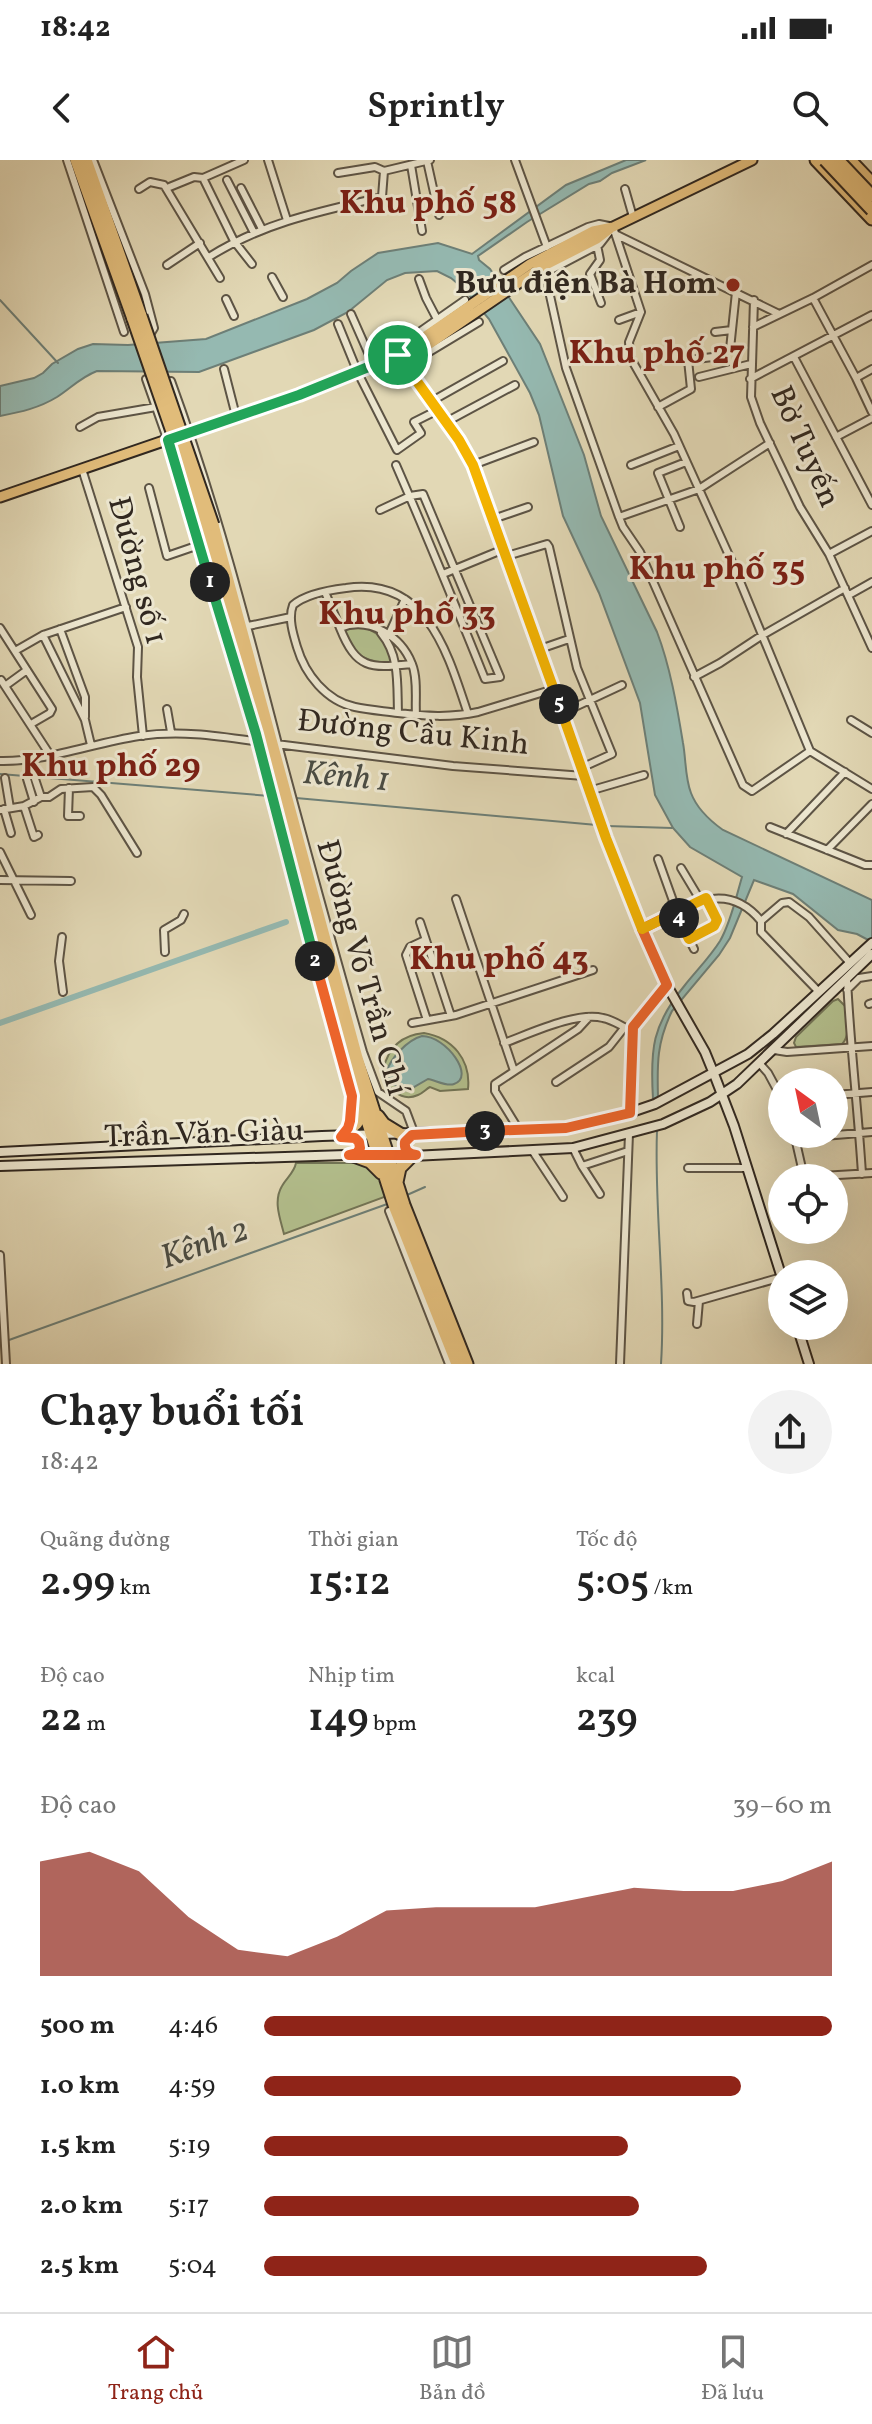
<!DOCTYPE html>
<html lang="vi">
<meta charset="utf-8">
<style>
body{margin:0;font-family:Vollkorn,serif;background:#f2f2f2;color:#222;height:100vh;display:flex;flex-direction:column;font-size:30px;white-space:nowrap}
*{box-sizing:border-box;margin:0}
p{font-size:26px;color:#767676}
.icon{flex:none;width:44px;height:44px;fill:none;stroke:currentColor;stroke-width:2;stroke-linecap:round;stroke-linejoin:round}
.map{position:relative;height:1204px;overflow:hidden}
.side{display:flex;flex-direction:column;background:#fff;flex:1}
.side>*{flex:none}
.needle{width:52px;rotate:327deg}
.tools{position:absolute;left:768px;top:908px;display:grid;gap:16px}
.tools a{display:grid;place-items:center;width:80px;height:80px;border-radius:50%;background:#fff;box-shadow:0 8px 32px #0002;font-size:40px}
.pin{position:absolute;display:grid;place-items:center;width:68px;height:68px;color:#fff;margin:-34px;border:4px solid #fff;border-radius:50%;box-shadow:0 2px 8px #0007}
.km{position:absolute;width:40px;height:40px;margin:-20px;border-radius:50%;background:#222;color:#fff;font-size:22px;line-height:40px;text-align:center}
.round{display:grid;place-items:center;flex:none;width:84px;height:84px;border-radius:42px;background:#f2f2f2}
.head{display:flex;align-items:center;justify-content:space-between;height:136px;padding:0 40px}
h1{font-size:44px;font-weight:600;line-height:60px}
.metrics{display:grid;grid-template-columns:repeat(3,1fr);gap:12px;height:136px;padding:8px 40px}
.metrics div{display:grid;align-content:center}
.metrics b{font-size:40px;font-weight:600}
.metrics small{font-size:22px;font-weight:400}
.metrics p{font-size:22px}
.chart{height:224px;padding:16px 40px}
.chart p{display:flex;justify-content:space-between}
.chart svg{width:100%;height:144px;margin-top:8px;fill:#8f2418;opacity:.7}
ul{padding:0 40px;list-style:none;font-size:26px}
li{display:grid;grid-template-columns:128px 96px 1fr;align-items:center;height:60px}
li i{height:20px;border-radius:10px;background:#8f2418}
.status{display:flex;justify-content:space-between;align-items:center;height:56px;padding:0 40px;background:#fff;direction:ltr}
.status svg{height:22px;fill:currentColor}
header{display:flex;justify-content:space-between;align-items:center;height:104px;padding:0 40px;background:#fff;font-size:36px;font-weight:600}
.dock{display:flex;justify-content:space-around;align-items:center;height:112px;border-top:2px solid #e0e0e0;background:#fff;font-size:22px;color:#767676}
.dock a{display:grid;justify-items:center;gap:4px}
.dock .selected{color:#8f2418}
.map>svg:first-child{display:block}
.green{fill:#b3bf8d;stroke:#727456;stroke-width:2}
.water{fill:#95b9b1;stroke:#6d7f77;stroke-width:2}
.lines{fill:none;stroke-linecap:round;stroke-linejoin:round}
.stream{stroke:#6d7f77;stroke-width:2}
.canal{stroke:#95b9b1;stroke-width:6}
.street-casing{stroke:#5d5445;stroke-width:10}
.secondary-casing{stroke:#312820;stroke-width:12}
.primary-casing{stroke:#312820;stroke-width:13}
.highway-casing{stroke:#312820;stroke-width:15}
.street{stroke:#ece6cf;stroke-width:6}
.secondary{stroke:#ece6cf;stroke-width:8}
.primary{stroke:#e1bc7a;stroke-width:9}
.highway{stroke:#e1bc7a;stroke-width:11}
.highway-bridge-casing{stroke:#312820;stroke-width:15;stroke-linecap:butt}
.highway-bridge{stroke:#e1bc7a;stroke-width:11}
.split-1-casing{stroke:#fff;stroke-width:16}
.split-2-casing{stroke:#fff;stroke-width:16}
.split-3-casing{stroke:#fff;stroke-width:16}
.split-4-casing{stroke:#fff;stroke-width:16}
.split-5-casing{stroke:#fff;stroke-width:16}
.split-6-casing{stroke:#fff;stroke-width:16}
.split-1{stroke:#22a559;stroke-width:10}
.split-2{stroke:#22a559;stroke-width:10}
.split-3{stroke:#f0652b;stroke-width:10}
.split-4{stroke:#f0652b;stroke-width:10}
.split-5{stroke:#f5b400;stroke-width:10}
.split-6{stroke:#f5b400;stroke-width:10}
.poi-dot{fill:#8f2418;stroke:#ece6cf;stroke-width:3}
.labels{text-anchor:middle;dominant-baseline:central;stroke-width:6;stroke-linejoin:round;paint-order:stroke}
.poi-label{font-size:32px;font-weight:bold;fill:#312820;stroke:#ece6cf;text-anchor:end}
.street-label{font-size:32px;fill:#312820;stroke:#ece6cf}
.neighbourhood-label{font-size:34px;font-weight:bold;fill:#7a1f14;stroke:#ece6cf}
.water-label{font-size:34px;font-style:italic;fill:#4a4c44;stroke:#ece6cf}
</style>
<div class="status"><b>18:42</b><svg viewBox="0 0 49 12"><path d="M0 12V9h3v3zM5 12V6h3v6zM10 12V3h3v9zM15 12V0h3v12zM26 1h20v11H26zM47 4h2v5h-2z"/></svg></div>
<header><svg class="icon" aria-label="back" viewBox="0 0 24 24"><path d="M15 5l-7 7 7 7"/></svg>Sprintly<svg class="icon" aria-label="search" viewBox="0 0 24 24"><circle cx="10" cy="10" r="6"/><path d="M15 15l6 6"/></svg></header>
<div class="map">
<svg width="872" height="1204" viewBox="0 0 872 1204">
<rect width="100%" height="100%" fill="#e2d8b5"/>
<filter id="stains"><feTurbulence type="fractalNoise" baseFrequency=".0025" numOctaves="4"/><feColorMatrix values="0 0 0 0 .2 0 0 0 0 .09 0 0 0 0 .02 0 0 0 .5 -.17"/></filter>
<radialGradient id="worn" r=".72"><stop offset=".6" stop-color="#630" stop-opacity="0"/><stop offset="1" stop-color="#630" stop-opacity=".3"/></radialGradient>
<!-- green -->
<path class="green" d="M359 466C383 472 385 483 396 503 369 503 351 498 345 470Z
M838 839 845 846C846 858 851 876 842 884L796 887 794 883 796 877 833 841Z
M424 873C453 878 471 900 468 929L440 931 430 927C426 929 423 933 418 935 400 943 385 926 383 910 388 888 401 875 424 873Z
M296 1003H361C377 1008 382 1022 387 1036L284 1074C280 1058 273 1041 282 1026 287 1017 294 1013 296 1003Z"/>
<!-- water -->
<path class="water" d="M626 0H646L612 13 600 21 589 24 527 62 478 96 479 100 490 109 540 184 584 295 601 356 657 472C670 506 677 546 683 583 686 599 685 618 691 633 697 649 709 660 723 670L872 740V782L857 774 838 770 793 734 754 720 730 778 719 795 672 851C657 882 657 903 658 937L653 939C650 889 652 865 685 825 697 810 710 797 720 781 731 762 736 737 742 717L690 687 673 668 655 635 640 543 599 433 563 356 539 255 530 233 489 159 463 128 451 118 437 111 405 113 387 120 348 152 314 170 199 212 97 211C81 217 71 228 57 237 39 248 21 252 0 256V226L34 218 43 213 52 204 78 189 93 184 128 185 206 179 307 139 337 123 351 111 378 93 438 83 472 94 566 25Z
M422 876C446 876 476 917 454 924 447 927 435 920 428 919L407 931 392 924 386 913C390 899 407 880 422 876Z"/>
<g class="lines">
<!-- stream -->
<path class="stream" d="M0 140 58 203
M0 614 270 636
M296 638 597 665
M607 666 672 668
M657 971C654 1049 666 1126 661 1204
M407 1035 425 1027
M9 1180 390 1043"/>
<!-- canal -->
<path class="canal" d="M0 863 286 762"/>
<!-- street casing -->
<g class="street-casing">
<path id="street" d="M67 0 124 172
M93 0 145 134 154 168 151 173
M244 0 203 18 234 81 252 104
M268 0 287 60
M515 0 547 87
M427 1 439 55
M411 5 422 71
M338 13 375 7 384 11
M227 20 254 73
M167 28 194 17 203 18
M241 28 262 69
M139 29 150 22 164 25 220 118
M625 29 633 57
M613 67 641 152 629 182 630 197 674 274 732 402 810 591 872 629
M611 70 600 84 545 113 566 208 619 357 623 367 640 392 743 625 752 631 810 591
M617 75 779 154
M597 85 600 100 590 114 601 143
M209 97C262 63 321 51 382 37L384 11 430 0
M167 105 200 83
M504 110 525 97 588 67 599 64 609 66
M272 117 283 137
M419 119 426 138 438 161
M813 138 856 218 872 252
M226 139 234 156
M465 140 405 182 398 195 410 200 421 197 479 162
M754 140 751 237 760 263 800 347 829 394 872 488
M351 154 374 206
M619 160 641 152
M338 164 358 213 397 290 421 273 414 262 438 250
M753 167 813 138 872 105
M715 172 732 170
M794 197 872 345
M224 209 236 256
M699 217 751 204
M856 218 872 209
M146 219 170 287 256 574 352 936 350 961 347 969
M750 219 872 155
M171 221C215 341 247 464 279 588 306 689 334 791 363 892L378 932 406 951 415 975
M432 241 503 201
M658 247 691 229 688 200 721 196V192L730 189 736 132
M446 262 515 225
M80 267 98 257 156 247
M836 277 872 258
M473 305 534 282
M631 305 679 286
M82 309 138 487 137 517 143 576
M149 328 167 396 199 385
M380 350 410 336 423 334 500 517 485 519C456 447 427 376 396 305
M619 357 699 329 770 283
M493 359 528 347
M680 367 658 313 686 302
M829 394 872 371
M507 396 547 384 549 387 577 508 612 594 581 608
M443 414 504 389
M325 432 340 468
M849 435 872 422
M248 466 291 457
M0 468 52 549 50 553 31 564
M60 469 85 537V557
M381 473C400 496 397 524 398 553
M389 474 405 439
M43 475 85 560 91 585
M540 489 569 479
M15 491 43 475 126 447
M412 504C370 508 357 510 340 468 369 456 401 476 412 504 418 519 415 539 416 555
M694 517 720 503 761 476 845 428
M1 520 50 595
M5 526 27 510
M167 549 171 572
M562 553 622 525
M468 554C448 494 427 416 346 428 329 430 306 434 293 445 288 458 293 474 297 487 305 514 326 541 355 547 369 550 384 551 398 553 425 556 450 558 478 552L554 529
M851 560 872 573
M276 584 453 606 584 616
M0 601C46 602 93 583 139 576 182 570 218 576 261 582
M5 618 10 648
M27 619 34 642
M35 619 41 637
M69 628 68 656H80
M589 631 644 615
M24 646 34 677 38 675
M4 649 11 673
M0 650 24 646 41 637H49L61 629 93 627 101 635 137 693
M770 667 865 705H872
M786 674 845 612
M827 690 872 644
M0 692 31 755
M658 699 677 752
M681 708 699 738 704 739
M0 720 71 721
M456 739 514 911
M676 752 694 789
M420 762 451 856
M642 769C683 749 724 716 761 761
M62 777 59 801 63 832
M689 779 714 766 717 760 706 738
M425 780 410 787 406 795 427 860
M165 792 164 770 181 760 184 754
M847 819C850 884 858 949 862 1014
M847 830 859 818 872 816
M819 832 761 772V761L782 743 789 742 809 757 850 803
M869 844 872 843
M412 863 456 855 593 810
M504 883C529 874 577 851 603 858 614 860 622 867 633 871
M774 890 787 892 872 886
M760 904 768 913 782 939
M556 922 609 887 624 868
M834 935 872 932
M630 953 633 867 667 825
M519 970 495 931V924L578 869 589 857
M872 972 800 978 796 982 804 1017 872 1013
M573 988 582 1006 628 991
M532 990 563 1037
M582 1006 600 1034
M688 1008H746
M389 1051 449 1204
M0 1095 6 1204
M687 1133 688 1141 694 1142 782 1117
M697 1164 699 1141
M620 1204 629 974"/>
</g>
<!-- secondary casing -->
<g class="secondary-casing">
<path id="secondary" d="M398 195 459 280 473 305 606 678 634 751 661 815 705 892 714 914 734 966 782 1118
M0 992 322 976 566 968 617 957 655 944 748 894 773 874 872 783
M414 995 407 991 405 985 407 979 414 975
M0 1006 377 994 412 996 573 988 663 964 710 942 737 924 872 794
M797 1166 809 1204"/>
</g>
<!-- primary casing -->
<g class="primary-casing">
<path id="primary" d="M398 195 415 194 542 107 597 79 610 69
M0 337 295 236 398 195 530 104 593 71 613 67 752 0"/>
</g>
<!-- highway casing -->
<g class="highway-casing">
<path id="highway" d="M76 0 133 159
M86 0 141 156
M816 0 872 59
M850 0 872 23
M213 365 357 898 404 1045 467 1204
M205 367 361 942 395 1048 457 1204
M378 956 384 964 402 975
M341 977 357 963 361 947
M351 995 370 1002 381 1013
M397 1022 400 1008 412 996"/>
</g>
<!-- street -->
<use href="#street" class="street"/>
<!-- secondary -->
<use href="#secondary" class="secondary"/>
<!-- primary -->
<use href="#primary" class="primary"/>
<!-- highway -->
<use href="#highway" class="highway"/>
<!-- highway-bridge casing -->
<g class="highway-bridge-casing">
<path id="highway-bridge" d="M825 0 872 50
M838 0 872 36
M141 156 213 365
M133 159 205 367"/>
</g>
<!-- highway-bridge -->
<use href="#highway-bridge" class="highway-bridge"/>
</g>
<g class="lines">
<!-- split-1 casing -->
<g class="split-1-casing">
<path id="split-1" d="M210 422 168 280 299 235 398 195"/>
</g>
<!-- split-2 casing -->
<g class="split-2-casing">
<path id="split-2" d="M210 422 256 574 315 801"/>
</g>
<!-- split-3 casing -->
<g class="split-3-casing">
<path id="split-3" d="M315 801 352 936 350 961 348 968 341 977 355 978 359 982 360 988 357 993 349 995H416C408 994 404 990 405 982L412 975 485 971"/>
</g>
<!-- split-4 casing -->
<g class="split-4-casing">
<path id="split-4" d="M485 971 566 968 630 953 633 867 667 825 642 769 676 752 679 758"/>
</g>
<!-- split-5 casing -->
<g class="split-5-casing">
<path id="split-5" d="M559 544 606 678 642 769 706 738 717 760 714 766 689 779 679 758"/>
</g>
<!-- split-6 casing -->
<g class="split-6-casing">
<path id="split-6" d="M398 195 459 280 473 305 559 544"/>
</g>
<!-- split-1 -->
<use href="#split-1" class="split-1"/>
<!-- split-2 -->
<use href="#split-2" class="split-2"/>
<!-- split-3 -->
<use href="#split-3" class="split-3"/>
<!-- split-4 -->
<use href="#split-4" class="split-4"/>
<!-- split-5 -->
<use href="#split-5" class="split-5"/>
<!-- split-6 -->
<use href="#split-6" class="split-6"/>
</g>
<!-- markers -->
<circle class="poi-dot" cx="733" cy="125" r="8"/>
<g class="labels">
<!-- poi labels -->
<g class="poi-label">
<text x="717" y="125">Bưu điện Bà Hom</text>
</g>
<!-- street labels -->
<g class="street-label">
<text transform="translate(804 287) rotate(66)">Bờ Tuyến</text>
<text transform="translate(136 411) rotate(75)">Đường số 1</text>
<text transform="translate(413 574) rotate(6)">Đường Cầu Kinh</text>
<text transform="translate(361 808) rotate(74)">Đường Võ Trần Chí</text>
<text transform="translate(204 975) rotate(-2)">Trần Văn Giàu</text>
</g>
<!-- neighbourhood labels -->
<g class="neighbourhood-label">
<text x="428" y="44">Khu phố 58</text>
<text x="657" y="194">Khu phố 27</text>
<text x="717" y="410">Khu phố 35</text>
<text x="407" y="455">Khu phố 33</text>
<text x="111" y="607">Khu phố 29</text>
<text x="499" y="800">Khu phố 43</text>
</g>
<!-- water labels -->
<g class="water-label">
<text transform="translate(346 618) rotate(5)">Kênh 1</text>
<text transform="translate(205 1085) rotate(-20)">Kênh 2</text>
</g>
</g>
<rect width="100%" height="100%" filter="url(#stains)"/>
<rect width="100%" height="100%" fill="url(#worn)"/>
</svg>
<div class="tools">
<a><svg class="needle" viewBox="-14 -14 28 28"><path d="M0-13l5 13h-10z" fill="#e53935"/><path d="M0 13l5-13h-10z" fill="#767676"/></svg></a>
<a><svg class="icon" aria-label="locate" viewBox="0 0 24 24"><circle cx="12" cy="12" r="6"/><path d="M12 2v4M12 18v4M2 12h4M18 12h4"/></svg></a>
<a><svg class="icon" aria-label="layers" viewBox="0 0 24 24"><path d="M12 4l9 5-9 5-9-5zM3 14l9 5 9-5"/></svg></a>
</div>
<div class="pin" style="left:398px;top:195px;background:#1e9e55"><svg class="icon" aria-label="arrive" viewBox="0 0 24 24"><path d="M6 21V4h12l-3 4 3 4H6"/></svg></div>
<b class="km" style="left:210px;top:422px">1</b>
<b class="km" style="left:315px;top:801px">2</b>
<b class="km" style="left:485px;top:971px">3</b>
<b class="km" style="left:679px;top:758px">4</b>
<b class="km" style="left:559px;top:544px">5</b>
</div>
<section class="side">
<div class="head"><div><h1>Chạy buổi tối</h1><p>18:42</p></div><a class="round"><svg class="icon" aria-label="share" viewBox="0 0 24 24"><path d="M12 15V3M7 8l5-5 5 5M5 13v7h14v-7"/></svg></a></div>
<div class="metrics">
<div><p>Quãng đường</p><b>2.99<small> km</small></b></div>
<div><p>Thời gian</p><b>15:12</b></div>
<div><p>Tốc độ</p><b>5:05<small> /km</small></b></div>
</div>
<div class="metrics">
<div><p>Độ cao</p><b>22<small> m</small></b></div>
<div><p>Nhịp tim</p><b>149<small> bpm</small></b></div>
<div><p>kcal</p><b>239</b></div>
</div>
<div class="chart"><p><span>Độ cao</span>39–60 m</p>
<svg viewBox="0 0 160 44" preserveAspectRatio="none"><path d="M0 44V9L10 6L20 12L30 26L40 36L50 38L60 32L70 24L80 23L90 23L100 23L110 20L120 17L130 18L140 18L150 15L160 9V44z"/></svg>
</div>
<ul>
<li><b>500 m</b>4:46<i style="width:100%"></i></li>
<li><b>1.0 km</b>4:59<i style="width:84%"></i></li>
<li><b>1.5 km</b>5:19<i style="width:64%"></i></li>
<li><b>2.0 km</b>5:17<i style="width:66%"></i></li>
<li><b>2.5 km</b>5:04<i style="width:78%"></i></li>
</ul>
</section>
<nav class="dock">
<a class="selected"><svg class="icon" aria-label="home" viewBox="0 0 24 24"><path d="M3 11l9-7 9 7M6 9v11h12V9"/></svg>Trang chủ</a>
<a><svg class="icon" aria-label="map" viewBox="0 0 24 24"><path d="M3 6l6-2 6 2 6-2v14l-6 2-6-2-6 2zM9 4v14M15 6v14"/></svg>Bản đồ</a>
<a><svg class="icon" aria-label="saved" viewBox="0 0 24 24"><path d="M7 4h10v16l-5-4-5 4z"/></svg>Đã lưu</a>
</nav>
